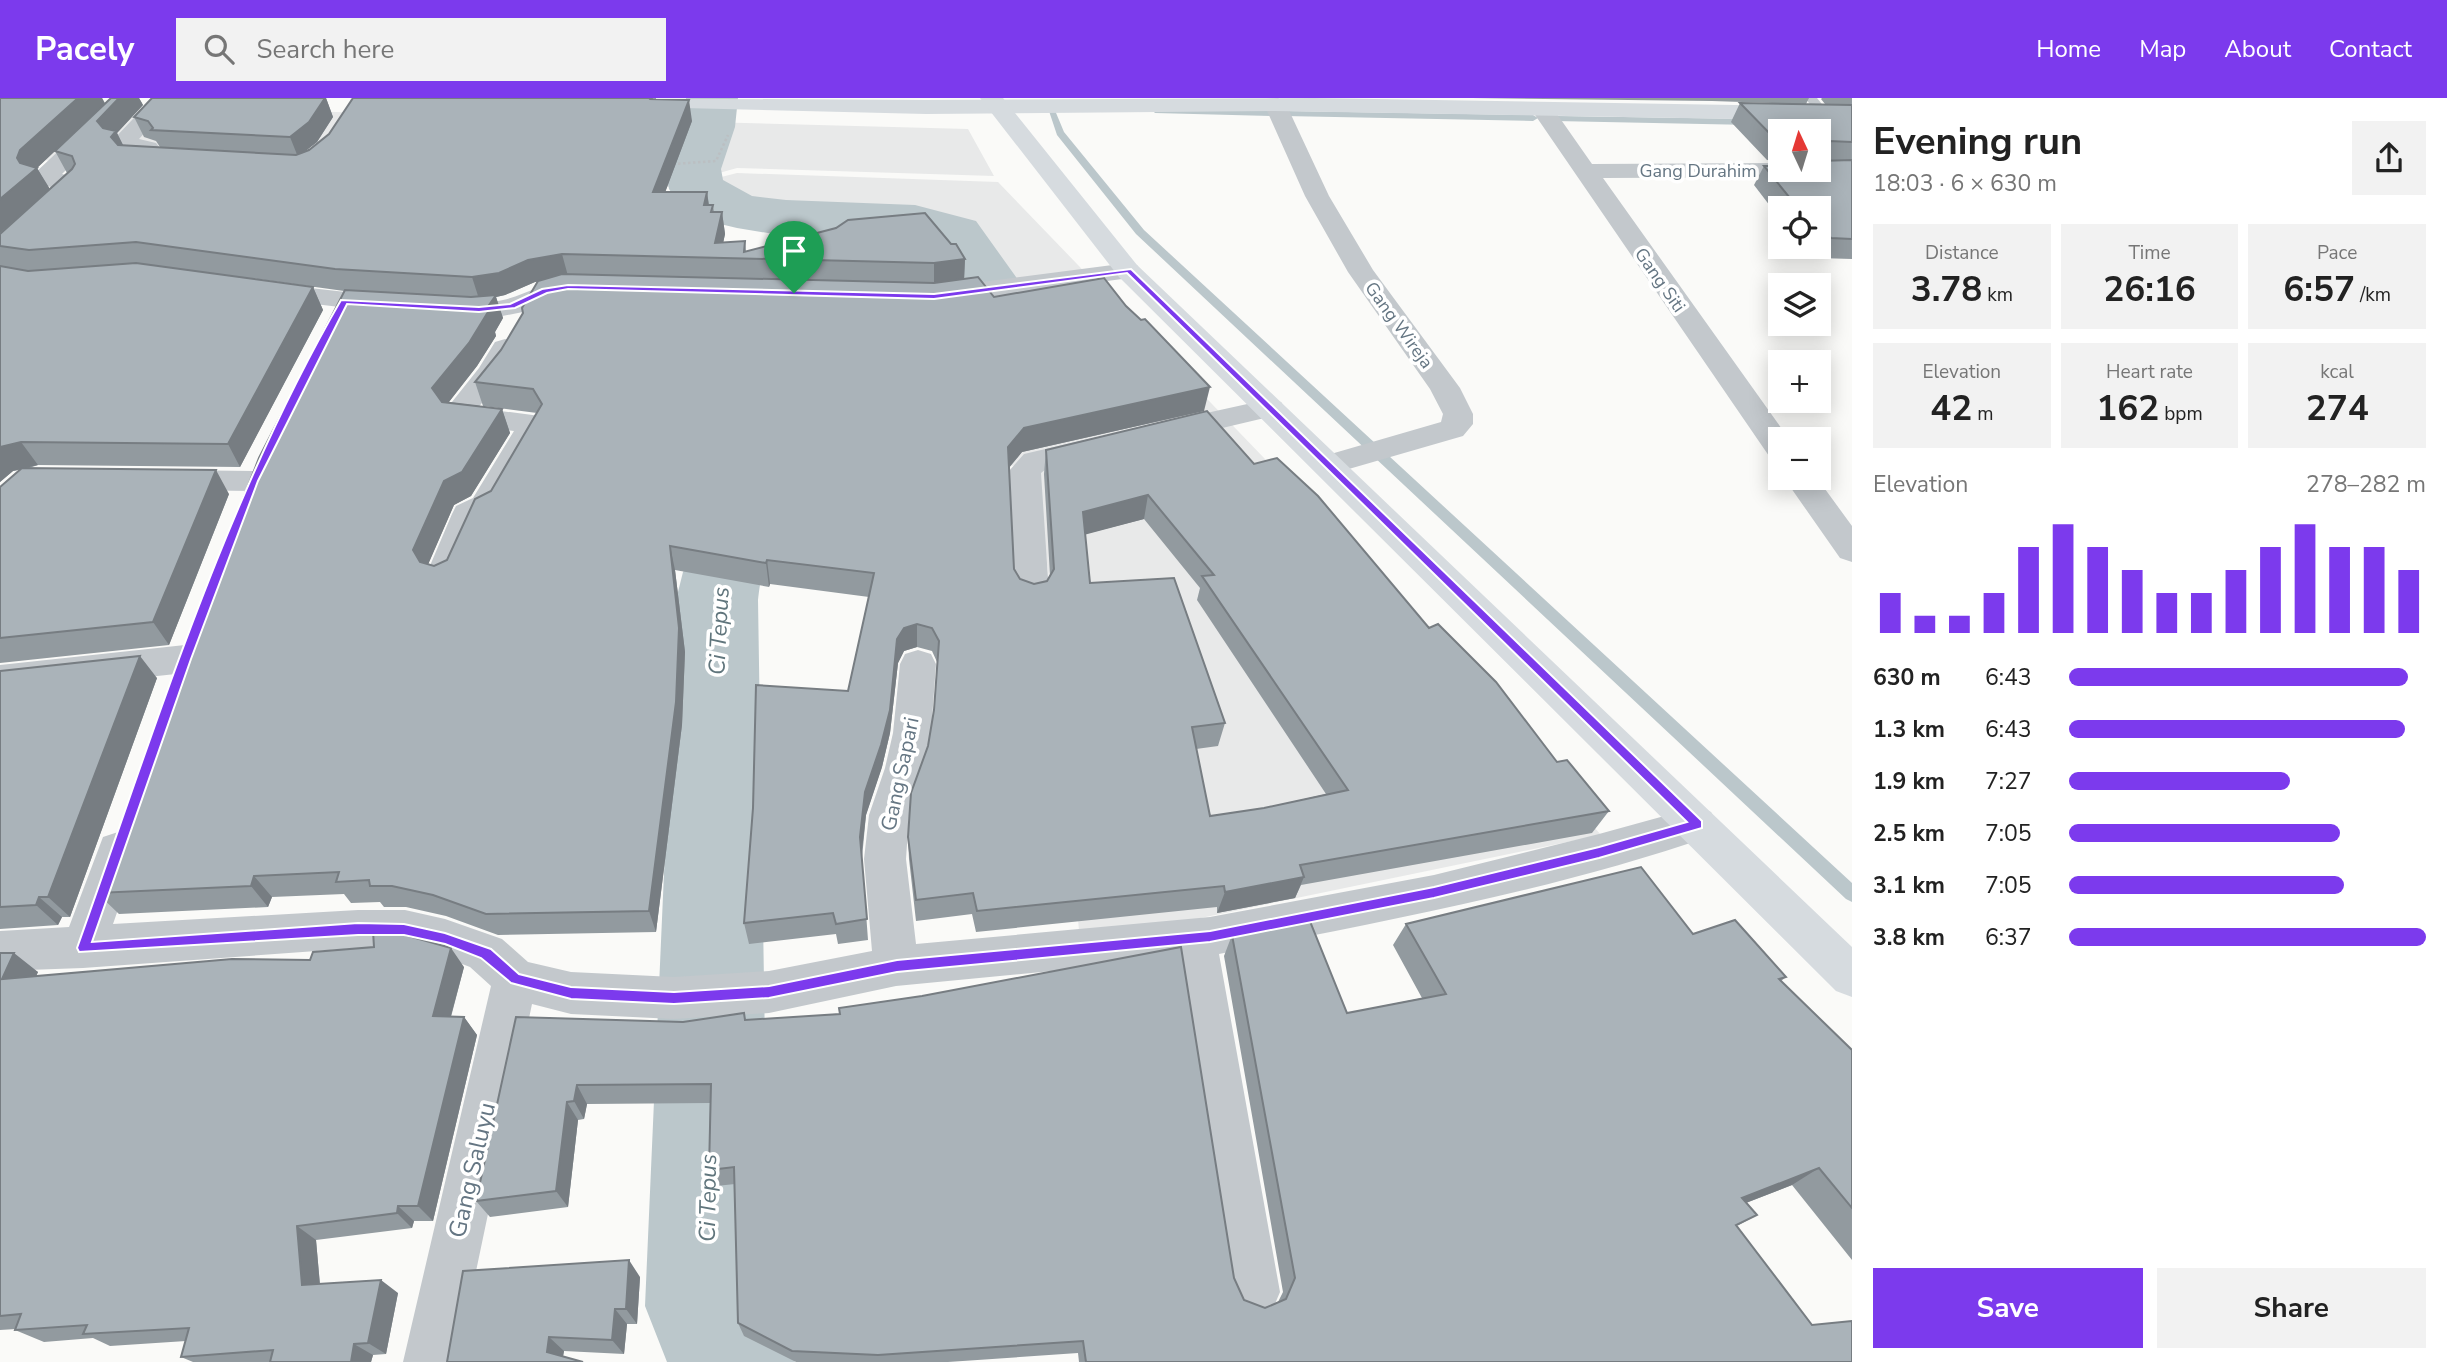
<!DOCTYPE html>
<meta charset="utf-8">
<style>
body{margin:0;font-family:"Nunito Sans",sans-serif;background:#f2f2f2;color:#222;height:100vh;display:flex;flex-direction:column;font-size:26px;white-space:nowrap}
*{box-sizing:border-box;margin:0}
p{font-size:23px;color:#767676}
.icon{flex:none;width:38px;height:38px;fill:none;stroke:currentColor;stroke-width:2;stroke-linecap:round;stroke-linejoin:round}
.map{position:relative;flex:1;overflow:hidden}
.sheet{display:flex;flex-direction:column;background:#fff;width:595px}
.sheet>*{flex:none}
.needle{width:46px;rotate:356deg}
.tools{position:absolute;left:1768px;top:21px;display:grid;gap:14px}
.tools a{display:grid;place-items:center;width:63px;height:63px;border-radius:0px;background:#fff;box-shadow:0 4px 18px #0003;font-size:35px}
.pin{position:absolute;display:grid;place-items:center;width:60px;height:60px;color:#fff;margin:-72px -30px;border-radius:50% 50% 50% 0;rotate:-45deg;box-shadow:0 0 7px #0007}
.pin .icon{rotate:45deg}
.round{display:grid;place-items:center;flex:none;width:74px;height:74px;border-radius:0px;background:#f2f2f2}
.headline{display:flex;align-items:center;justify-content:space-between;height:119px;padding:0 21px}
h1{font-size:38px;font-weight:700;line-height:52px}
.stats{display:grid;grid-template-columns:repeat(3,1fr);gap:10px;height:119px;padding:7px 21px}
.stats div{display:grid;align-content:center;border-radius:0px;background:#f2f2f2;text-align:center}
.stats b{font-size:35px;font-weight:700}
.stats small{font-size:19px;font-weight:400}
.stats p{font-size:19px}
.chart{height:196px;padding:14px 21px}
.chart p{display:flex;justify-content:space-between}
.chart svg{width:100%;height:126px;margin-top:7px;stroke:#7c3aed;stroke-width:6}
.button{display:flex;gap:14px;margin-top:auto;padding:14px 21px}
.button a{flex:1;height:80px;border-radius:0px;background:#7c3aed;color:#fff;font-size:28px;font-weight:700;line-height:80px;text-align:center}
.button a+a{background:#f2f2f2;color:#222}
ul{padding:0 21px;list-style:none;font-size:23px}
li{display:grid;grid-template-columns:112px 84px 1fr;align-items:center;height:52px}
li i{height:18px;border-radius:9px;background:#7c3aed}
header{display:flex;align-items:center;gap:42px;box-sizing:border-box;height:98px;padding:0 35px;background:#7c3aed;color:#fff}
header strong{font-size:33px}
nav{display:flex;gap:38px;margin-inline-start:auto;font-size:24px}
.search{width:490px;height:63px;background:#f2f2f2;display:flex;align-items:center;gap:18px;box-sizing:border-box;padding:0 24px;border-radius:0px;color:#767676;font-size:26px}
main{display:flex;flex:1;min-height:0}
.map>svg:first-child{display:block}
.built{fill:#e8e9e9}
.lines{fill:none;stroke-linecap:round;stroke-linejoin:round}
.stream{fill:#bbc7cb;fill-rule:evenodd}
.river{fill:#bbc7cb;fill-rule:evenodd}
.path{stroke:#bbbfc2;stroke-width:2.5;stroke-dasharray:2.5 2.5;stroke-linecap:butt}
.lane{fill:#c3c8cc;fill-rule:evenodd}
.street{fill:#c3c8cc;fill-rule:evenodd}
.secondary{fill:#d6dbdf;fill-rule:evenodd}
.primary{fill:#d6dbdf;fill-rule:evenodd}
.wall{fill:#929a9f;fill-rule:evenodd}
.shaded-wall{fill:#777d82}
.building{fill:#aab3b9;stroke:#777d82;stroke-width:2;fill-rule:evenodd}
.route{fill:#7c3aed;stroke:#fff;stroke-width:2;fill-rule:evenodd}
.labels{text-anchor:middle;dominant-baseline:central;stroke-width:7;stroke-linejoin:round;paint-order:stroke}
.far-street-label{font-size:18px;fill:#657683;stroke:#fff}
.street-label{font-size:21px;fill:#657683;stroke:#fff}
.water-label{font-size:23px;font-style:italic;fill:#60757c;stroke:#fff}
.near-street-label{font-size:24px;fill:#657683;stroke:#fff}
</style>
<header>
<strong>Pacely</strong>
<div class="search"><svg class="icon" aria-label="search" viewBox="0 0 24 24"><circle cx="10" cy="10" r="6"/><path d="M15 15l6 6"/></svg>Search here</div>
<nav><a>Home</a><a>Map</a><a>About</a><a>Contact</a></nav>
</header>
<main>
<div class="map">
<svg width="1852" height="1264" viewBox="0 0 1852 1264">
<rect width="100%" height="100%" fill="#fafaf8"/>
<!-- built -->
<path class="built" d="M0 5 968 31 994 78 737 70 669 89 257 69 0 61Z
M737 75 998 84 1369 469 1601 737 1080 845 1052 505 1035 368 872 365 1070 277 956 130 772 123 712 108 678 90Z"/>
<g class="lines">
<!-- stream -->
<path class="stream" d="M1048 10H1054L1064 34 1144 132 1852 785V804L1846 801 1136 136 1057 37Z
M1158 10 1271 12 1276 15 1271 18 1155 15 1153 13Z
M1287 13 1533 17 1538 20 1533 23 1284 18 1282 16Z
M1558 18 1752 21 1757 24 1752 27 1555 23 1553 21Z"/>
<!-- river -->
<path class="river" d="M686 0H738L735 29 721 71 723 82 752 98 786 102 915 107 976 123 1041 214 1056 246 1059 262C1039 292 1004 298 970 289L960 275 970 261 991 255C985 215 955 181 934 148L912 143 786 138 737 130 716 125 677 103 669 91 665 71 683 29Z
M803 367 829 374 840 391C821 421 774 449 763 475 760 483 759 494 758 502L769 1204 795 1264H667L645 1208 676 502 683 474 716 424 777 374Z"/>
<!-- path -->
<path class="path" d="M673 66 716 63 728 37"/>
<!-- lane -->
<path class="lane" d="M1805 0H1817L1830 16 1828 19H1820Z"/>
<!-- street -->
<path class="street" d="M115 0H139L62 76 82 81 85 86 82 91 9 159 0 161V139L55 90 35 85 32 80 35 75Z
M153 0H176L139 41 156 45 160 50 145 66H129L125 61 132 53 115 49 111 44Z
M1278 0 1286 6 1329 98 1373 172 1460 290 1473 316V326L1463 338 1328 377 1317 374 1312 367 1317 360 1441 324 1443 316 1430 291 1348 174 1305 98 1264 6 1267 1Z
M1542 4 1550 6 1592 66 1780 65V72H1818V65H1852V79L1603 80 1789 341H1780V361L1769 358 1531 11 1534 6Z
M1128 165 1137 167 1141 173 1137 179 936 206 926 204 922 198 926 192 936 190Z
M566 181 585 183 589 189 585 195 561 198 523 214 497 219 437 217 433 211 437 205C459 200 481 207 503 202 525 197 543 185 566 181Z
M266 185 390 199 400 201 404 207 400 213 390 215 256 199 252 193 256 187Z
M505 241 515 244 519 250 506 274 478 310 540 318 547 329 497 416 482 423 455 485 443 489 431 485 426 477 452 416 456 408 473 400 514 333 449 324 444 314 479 270 495 244Z
M1270 301 1281 304 1285 310 1281 316 1163 344 1152 341 1148 334 1152 327Z
M1097 339 1108 342 1113 349 1108 356 1046 371 1041 375 1049 495 1044 504 1032 507 1020 504 1015 495 1009 373 1024 356Z
M171 372 253 373 264 376 269 383 264 390 253 393 171 392 160 389 155 382 160 375Z
M1784 380H1817L1852 428V464L1840 460Z
M185 547 198 551 203 561 198 571 185 575 0 595V567Z
M918 552 931 556 936 566 931 635 925 670 909 717 906 761 916 846 1210 819 1434 777 1599 736 1697 709 1711 714 1717 726 1711 738C1552 793 1384 823 1219 856L1280 1194 1272 1213 1253 1221 1234 1213 1226 1194 1175 861 896 888 769 915 674 921 571 916 532 906 457 1264H403L491 888 470 869 444 859 405 850H358L83 870 0 873V833L69 829 103 739 118 734 133 739 139 751 113 826 358 812H405L445 821 502 841 528 864 571 874 674 879 769 873 872 853 864 761 869 717 885 670 893 635 900 566 905 556Z"/>
<!-- secondary -->
<path class="secondary" d="M552 0 926 2 1314 0 1852 9V23L1275 13 926 16 563 7 555 5Z"/>
<!-- primary -->
<path class="primary" d="M980 0H1003L1137 167 1852 849V899L1836 893 1119 179Z"/>
</g>
<!-- wall -->
<path class="wall" d="M0 0H102L105 5 111 0H139L143 7 117 35 123 47 160 49 156 43 144 39 134 19 152 0H326L333 19 317 44 305 53 309 52 329 36 353 0H656V2L692 23 665 94H707L709 107H713L714 114H722L725 136 723 145 745 143 746 153 951 146 965 161 964 181 994 199 1204 313 1022 354 1009 370 1014 471 1020 481 1034 486 1047 483 1050 477 1044 376 1046 352 1254 366 1429 530 1557 664 1609 713 1592 735 1301 787 1295 800 1217 815V809L976 834 972 816 916 823 909 761 908 739 928 648 934 612 937 564 932 553 917 549 904 553 898 565 890 635 882 669 866 717 862 760 868 842 838 846 836 836 749 846 744 825 848 593 869 499 770 486 769 489 675 472 685 554 682 627 656 834 498 837 446 818 406 809H384L380 804 351 805 344 796 272 799 268 809 119 816 97 795 344 193 148 166 313 189 323 212 240 369 38 367 29 370 229 396 169 547 0 565V389L19 372 13 373 0 384ZM77 32 55 53 67 75 49 91 37 70ZM535 184H538L523 215 501 252 475 284 483 308 537 315 491 393 447 462 434 468 428 466 454 407 471 398 510 335 502 311 449 304 477 268 496 238 495 234 503 220 496 199 505 197ZM1144 421 1200 490 1197 502 1326 696 1264 710 1210 718 1196 651 1218 648 1225 625 1090 485 1085 436Z
M1472 0H1809L1806 6 1712 3Z
M1822 0H1852V161L1819 160 1810 149H1818V110H1780V121L1754 87 1764 68 1818 72V33H1780V63L1767 62 1731 24 1740 5 1825 6 1821 1Z
M0 573 157 580 70 819H62L58 827 0 831Z
M1406 826 1693 836 1786 879 1781 883 1852 952V1162L1792 1087 1746 1105 1757 1117 1737 1128 1812 1227 1852 1264H1079L1078 1255 948 1264H796L744 1238 738 1225 735 1086 716 1088 709 1072 710 1005 587 1006 584 1021 578 1022 568 1109 490 1119 476 1103 516 919 683 924 746 922 1234 1180 1244 1202 1265 1210 1278 1204 1283 1194 1224 858 1232 837 1347 915 1422 900 1393 847Z
M0 855 38 874 36 878 464 869 451 919H464L477 937 433 1123H414L412 1130 316 1142 320 1186 398 1195 386 1256 373 1257 371 1264H193L181 1259 186 1243 110 1248 93 1240 44 1244 15 1232 16 1231 0 1232Z
M640 1179 637 1226H627L624 1256 564 1253 563 1258 447 1264Z"/>
<!-- shaded-wall -->
<path class="shaded-wall" d="M78 0H102L105 6 37 70 50 91 0 135V101L20 52Z
M119 0H139L143 7 117 35 127 55 122 61 97 23Z
M325 0H326L333 19 317 44 298 59 290 39Z
M689 2 692 23 657 116 653 94Z
M707 94 710 116 704 107Z
M722 114 725 136 720 160 715 145Z
M562 156 568 178 535 184 505 197 496 199 503 220 495 234 496 238 477 268 441 314 432 290 479 201 472 179 528 162Z
M965 161 964 183 934 187V165Z
M313 189 323 212 240 369 228 346Z
M1210 289 1204 313 1022 354 1006 373 1008 349 1024 330Z
M502 311 510 335 471 398 454 407 424 476 413 452 444 383Z
M21 344 38 367 13 373 0 384V349Z
M216 372 229 396 169 547 153 524Z
M1148 397 1144 421 1080 438 1083 414Z
M670 448 675 472 685 554 682 627 656 834 649 813Z
M767 462 770 486 769 489 766 465Z
M917 526V549L904 553 898 565 890 635 882 669 866 717 861 761 860 739 865 694 897 541 904 530Z
M140 558 157 580 70 819 48 799Z
M254 778 272 799 268 809 251 788Z
M1304 779 1295 800 1217 815 1225 794Z
M39 799 62 819 58 827 36 807Z
M451 850 464 869 446 936 433 918Z
M14 855 38 874 26 900 2 881Z
M464 919 477 937 433 1123 418 1108Z
M577 987 587 1006 584 1021 574 1003Z
M567 1004 578 1022 568 1109 556 1093Z
M1819 1070 1792 1087 1717 1116 1742 1100Z
M398 1108 414 1123 412 1130 397 1115Z
M297 1128 316 1142 321 1200 302 1187Z
M629 1162 640 1179 637 1226 626 1211Z
M381 1182 398 1195 386 1256 368 1245Z
M615 1211 627 1226 624 1256 612 1242Z
M549 1239 564 1253 562 1264 547 1254Z
M354 1246 373 1257 371 1264H351Z"/>
<!-- building -->
<path class="building" d="M0 0H78L20 52 17 60 20 65 37 70 0 101Z
M111 0H119L97 23 103 30 116 33 111 39 118 47 296 57 309 52 329 36 353 0H652L651 1 689 2 653 94H707L704 107H713L711 114H722L715 145 745 143 744 154 836 130 848 122 925 115 951 146H956L965 161 934 165 562 156 528 162 499 175 472 179 335 171 136 144 29 152 0 148V136L72 71 75 66 72 58 55 53Z
M152 0H325L309 24 290 39 151 32 153 30 148 23 134 19Z
M1740 5 1852 7V44L1829 43 1826 50H1818V33H1780V43H1777Z
M1852 62V141L1831 140 1818 124V110H1798L1764 68H1780V72H1818V63Z
M136 165 313 189 228 346 21 344 0 349V168L28 173Z
M562 176 934 185 978 179 994 199 1104 180 1126 208 1141 222 1145 221 1210 289 1024 330 1008 349 1014 471 1020 481 1034 486 1047 483 1054 471 1046 352 1207 313 1254 366 1277 360 1318 398 1429 530 1438 526 1496 584 1557 664 1567 662 1609 713 1300 767 1304 779 1225 794 1224 788 977 813 973 795 916 802 908 739 911 695 928 648 934 612 939 543 932 530 917 526 904 530 897 541 890 612 881 647 865 694 860 739 867 821 836 826 833 815 744 825 753 710 756 587 848 593 874 475 767 462 766 465 670 448 679 530 676 604 649 813 486 816 433 797 392 788H370L369 782 336 784 339 774 254 778 251 788 97 795 189 538 259 360 345 192 471 199 496 197 487 210 488 214 469 245 432 290 442 304 502 311 462 374 444 383 413 452 420 464 434 468 447 462 475 401 491 393 542 306 533 291 475 284 501 252 523 215 522 210 538 183ZM1148 397 1214 477 1202 478 1348 692 1264 710 1210 718 1192 629 1225 625 1174 480 1090 485 1083 414Z
M22 370 216 372 153 524 0 540V389Z
M140 558 48 799H39L36 807 0 809V573Z
M1641 769 1693 836 1735 822 1786 879 1779 881 1852 952V1110L1819 1070 1742 1100 1757 1117 1736 1127 1812 1227 1852 1223V1264H1086L1083 1243 878 1257 792 1253 738 1225 734 1069 709 1072 711 986 577 987 574 1003 567 1004 556 1093 476 1103 516 919 683 924 744 915 745 922 840 916 839 910 922 898 1181 849 1234 1180 1244 1202 1265 1210 1286 1201 1295 1180 1232 837 1309 821 1347 915 1446 896 1406 826Z
M373 833H391L451 850 433 918 464 919 418 1108H398L397 1115 297 1128 302 1187 381 1182 368 1245 354 1246 351 1264H270L273 1252 181 1259 189 1230 83 1236 87 1227 15 1232 21 1216 0 1218V855H14L2 881 232 861 310 862 313 854 374 849Z
M629 1162 626 1211H615L612 1242 549 1239 547 1254 583 1264H447L463 1173Z"/>
<!-- route -->
<path class="route" d="M1131 171 1702 723V730L1599 760 1434 800 1210 844 897 874 769 900 674 906 571 901 511 885 481 860 445 846 404 837H358L79 854 77 850C155 631 224 404 341 202L479 209 510 206 542 191 568 187 934 196ZM1127 175 1687 724 1599 749 1434 789 1210 833 897 862 769 888 674 894 571 889 519 876 491 851 445 835 404 826 358 825 92 844 191 561 258 383 347 206 479 214 515 210 547 195 568 191 934 201Z"/>
<g class="labels">
<!-- far-street labels -->
<g class="far-street-label">
<text x="1698" y="73">Gang Durahim</text>
<text transform="translate(1660 182) rotate(55)">Gang Siti</text>
<text transform="translate(1399 227) rotate(54)">Gang Wireja</text>
</g>
<!-- street labels -->
<g class="street-label">
<text transform="translate(900 676) rotate(-78)">Gang Sapari</text>
</g>
<!-- water labels -->
<g class="water-label">
<text transform="translate(719 533) rotate(-87)">Ci Tepus</text>
<text transform="translate(708 1100) rotate(-89)">Ci Tepus</text>
</g>
<!-- near-street labels -->
<g class="near-street-label">
<text transform="translate(472 1072) rotate(-77)">Gang Saluyu</text>
</g>
</g>
</svg>
<div class="tools">
<a><svg class="needle" viewBox="-14 -14 28 28"><path d="M0-13l5 13h-10z" fill="#e53935"/><path d="M0 13l5-13h-10z" fill="#767676"/></svg></a>
<a><svg class="icon" aria-label="locate" viewBox="0 0 24 24"><circle cx="12" cy="12" r="6"/><path d="M12 2v4M12 18v4M2 12h4M18 12h4"/></svg></a>
<a><svg class="icon" aria-label="layers" viewBox="0 0 24 24"><path d="M12 4l9 5-9 5-9-5zM3 14l9 5 9-5"/></svg></a>
<a>+</a>
<a>−</a>
</div>
<div class="pin" style="left:794px;top:195px;background:#1e9e55"><svg class="icon" aria-label="arrive" viewBox="0 0 24 24"><path d="M6 21V4h12l-3 4 3 4H6"/></svg></div>
</div>
<section class="sheet">
<div class="headline"><div><h1>Evening run</h1><p>18:03 · 6 × 630 m</p></div><a class="round"><svg class="icon" aria-label="share" viewBox="0 0 24 24"><path d="M12 15V3M7 8l5-5 5 5M5 13v7h14v-7"/></svg></a></div>
<div class="stats">
<div><p>Distance</p><b>3.78<small> km</small></b></div>
<div><p>Time</p><b>26:16</b></div>
<div><p>Pace</p><b>6:57<small> /km</small></b></div>
</div>
<div class="stats">
<div><p>Elevation</p><b>42<small> m</small></b></div>
<div><p>Heart rate</p><b>162<small> bpm</small></b></div>
<div><p>kcal</p><b>274</b></div>
</div>
<div class="chart"><p><span>Elevation</span>278–282 m</p>
<svg viewBox="0 0 160 44" preserveAspectRatio="none"><path d="M5 44V30M15 44V38M25 44V38M35 44V30M45 44V14M55 44V6M65 44V14M75 44V22M85 44V30M95 44V30M105 44V22M115 44V14M125 44V6M135 44V14M145 44V14M155 44V22"/></svg>
</div>
<ul>
<li><b>630 m</b>6:43<i style="width:95%"></i></li>
<li><b>1.3 km</b>6:43<i style="width:94%"></i></li>
<li><b>1.9 km</b>7:27<i style="width:62%"></i></li>
<li><b>2.5 km</b>7:05<i style="width:76%"></i></li>
<li><b>3.1 km</b>7:05<i style="width:77%"></i></li>
<li><b>3.8 km</b>6:37<i style="width:100%"></i></li>
</ul>
<div class="button"><a>Save</a><a>Share</a></div>
</section>
</main>
